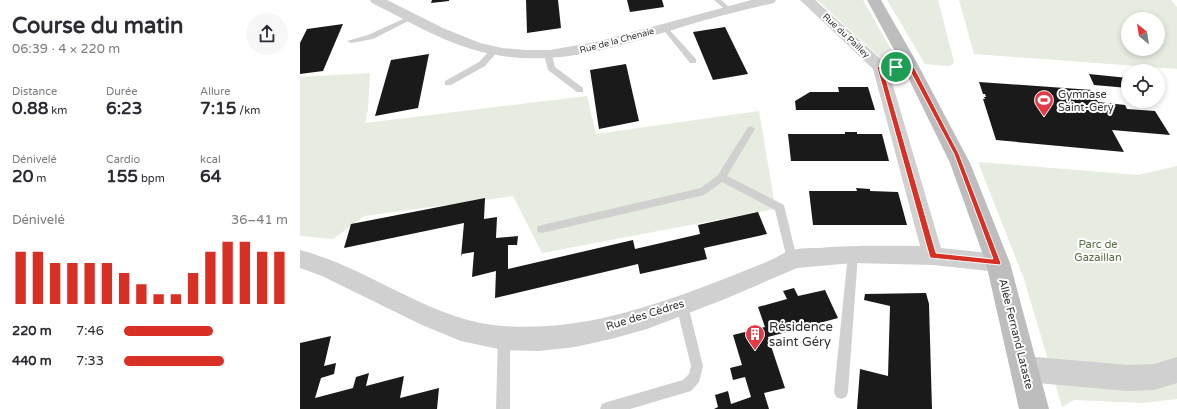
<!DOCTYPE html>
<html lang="fr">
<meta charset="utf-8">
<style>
body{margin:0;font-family:"Varela Round",sans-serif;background:#f7f7f7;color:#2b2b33;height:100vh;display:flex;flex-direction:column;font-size:15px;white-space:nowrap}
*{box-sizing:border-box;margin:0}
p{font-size:13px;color:#7c7c81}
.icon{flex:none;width:22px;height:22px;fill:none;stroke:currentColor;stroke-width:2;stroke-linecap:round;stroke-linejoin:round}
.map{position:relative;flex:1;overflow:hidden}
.details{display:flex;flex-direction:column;background:#fff;width:300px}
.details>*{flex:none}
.needle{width:26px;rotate:330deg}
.controls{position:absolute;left:821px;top:12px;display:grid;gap:8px}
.controls a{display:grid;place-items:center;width:44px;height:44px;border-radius:50%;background:#fff;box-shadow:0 2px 6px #0003;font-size:20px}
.pin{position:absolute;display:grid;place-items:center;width:34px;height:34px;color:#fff;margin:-17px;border:2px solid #fff;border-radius:50%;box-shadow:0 1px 4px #0007}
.round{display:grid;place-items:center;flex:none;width:42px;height:42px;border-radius:21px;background:#f7f7f7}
.overview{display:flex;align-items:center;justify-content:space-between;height:68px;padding:0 12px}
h1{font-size:22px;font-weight:800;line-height:30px}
.stats{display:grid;grid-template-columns:repeat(3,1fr);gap:6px;height:68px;padding:4px 12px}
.stats div{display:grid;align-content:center}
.stats b{font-size:17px;font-weight:800}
.stats small{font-size:11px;font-weight:400}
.stats p{font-size:11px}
.chart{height:112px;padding:8px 12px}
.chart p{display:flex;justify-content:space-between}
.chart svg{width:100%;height:72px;margin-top:4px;stroke:#d93025;stroke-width:6}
ul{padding:0 12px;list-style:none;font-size:13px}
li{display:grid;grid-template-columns:64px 48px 1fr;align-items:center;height:30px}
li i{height:10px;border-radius:5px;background:#d93025}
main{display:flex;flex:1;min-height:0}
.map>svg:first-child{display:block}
.green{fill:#e6ecdf;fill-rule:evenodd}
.building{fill:#1a1a1a}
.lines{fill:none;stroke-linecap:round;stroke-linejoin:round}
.lane{fill:#d0d0d0;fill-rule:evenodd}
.street{fill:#d0d0d0;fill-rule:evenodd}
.secondary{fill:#bdbdbd;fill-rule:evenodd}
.route{fill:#d93025;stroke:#fff;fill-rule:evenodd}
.labels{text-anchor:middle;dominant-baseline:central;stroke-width:4;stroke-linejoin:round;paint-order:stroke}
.far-street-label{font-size:9px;fill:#333;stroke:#fff}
.poi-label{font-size:11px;fill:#333;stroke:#fff;text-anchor:start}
.park-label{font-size:11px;fill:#56703f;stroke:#fff}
.street-label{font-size:11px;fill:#333;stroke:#fff}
.near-poi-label{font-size:13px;fill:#333;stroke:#fff;text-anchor:start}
</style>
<main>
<section class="details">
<div class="overview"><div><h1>Course du matin</h1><p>06:39 · 4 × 220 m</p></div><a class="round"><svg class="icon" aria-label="share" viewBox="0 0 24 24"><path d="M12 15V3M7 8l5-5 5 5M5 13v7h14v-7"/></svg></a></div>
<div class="stats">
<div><p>Distance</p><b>0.88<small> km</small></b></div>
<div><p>Durée</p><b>6:23</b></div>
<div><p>Allure</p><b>7:15<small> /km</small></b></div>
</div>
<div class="stats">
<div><p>Dénivelé</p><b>20<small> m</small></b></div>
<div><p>Cardio</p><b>155<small> bpm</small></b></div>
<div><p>kcal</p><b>64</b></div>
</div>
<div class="chart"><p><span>Dénivelé</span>36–41 m</p>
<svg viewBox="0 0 160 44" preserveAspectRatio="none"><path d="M5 44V12M15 44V12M25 44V19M35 44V19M45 44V19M55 44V19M65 44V25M75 44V32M85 44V38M95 44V38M105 44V25M115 44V12M125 44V6M135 44V6M145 44V12M155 44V12"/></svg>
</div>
<ul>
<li><b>220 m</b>7:46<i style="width:54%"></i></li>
<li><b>440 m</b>7:33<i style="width:61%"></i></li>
</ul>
</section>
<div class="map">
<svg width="877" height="409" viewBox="0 0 877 409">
<rect width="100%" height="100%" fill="#fff"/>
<!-- green -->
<path class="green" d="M517 0H563L589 46 599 59 585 62Z
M587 0H638L654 62 653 64 648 66 625 64Z
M659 0H871L877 7V69L674 54ZM828 19H858V49H828Z
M70 73 68 109 65 123 287 96 296 134 459 111 475 206 480 208 242 253 213 196 64 216 33 239 0 236V77Z
M678 162 838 175 877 166V399L842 403 774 400 762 407 724 279Z"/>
<!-- building -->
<path class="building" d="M132 0H149V1L131 3Z
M226 0H258L261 28 227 33Z
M327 0H362L364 7 330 12Z
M43 24 23 71 0 74V43L7 29Z
M425 27 448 74 413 80 393 32Z
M129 54 118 108 75 116 91 60Z
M326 64 339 121 299 129 290 70Z
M789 74 828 78V88L794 85Z
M679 82 792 90 798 102 825 105 827 109 855 111 870 135 812 130 824 152 696 140 683 99H685L684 97H686L685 94H683Z
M538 87H568L575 110H496L495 101 510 92H539Z
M545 132H557V134H582L589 161H491L488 134H545Z
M556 188 570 189V191L598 192 607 225H513L509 191H557Z
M185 198 184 219 197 217 196 238 218 236 217 245H208V269L333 240 335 249 400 234 398 225 458 212 467 234 404 248 407 259 340 274 338 264 195 298 196 271 172 277 174 252 162 254 161 257 164 223 44 248 51 224Z
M494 288 498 296 525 290 538 318 468 337 485 388 464 393 469 409H414L418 407 415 395 428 391 431 404 451 397 445 377 433 380 430 368 442 365 433 335 465 327 458 307 487 299 483 291Z
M626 293 629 304 632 409H557L560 369 588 376 590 306 564 300 565 294Z
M31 336 24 366 36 363 34 374 21 378 15 398 53 388 56 377 69 373 66 386 104 376 100 398 139 388 137 409H0V343Z"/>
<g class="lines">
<!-- lane -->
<path class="lane" d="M414 0H421L431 9 426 10Z
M112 15 115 17 114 18 73 39 51 43 47 41 68 35Z
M364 25 366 26 396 59V63H390L362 28 360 27Z
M192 48H198L199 50 185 66 151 85H145V81L179 62Z
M245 52H251L255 67 283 88V92H277L248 70 244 54Z
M451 126 455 129 427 176 484 205 497 259 496 262 492 264 488 262 487 259 475 210 422 182 404 195 242 233 238 232 237 229 238 226 242 225 401 188 418 175 448 127Z
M553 249 557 251 558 254 548 392 546 397 541 399 536 397 534 392 548 254 549 251Z
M382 300 386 301 388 305 403 366 399 382 391 391 330 409H300L302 404 307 402 383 380 389 374 391 366 376 305 378 301Z
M204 332 208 334 210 338V409H196L198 338 200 334Z"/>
<!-- street -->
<path class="street" d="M70 0H87L143 28 180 43 202 48 226 50H250L296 42 444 2 451 0H476L474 3C444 10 414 17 385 26 312 48 249 72 171 49 137 39 105 19 72 3Z
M500 0H515L584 62 616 64 619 67 616 70 589 72 641 248 698 254 706 256 709 263 706 270 698 272 633 265 553 263 497 268 425 299 347 329 311 339 275 347 239 351 203 350 161 341 122 325 22 276 0 268V250C70 268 131 321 203 326 280 332 354 306 424 279 441 272 459 266 475 258 481 255 486 251 493 250 501 248 510 248 519 248 553 245 586 246 620 246L573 69Z
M725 356 828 365 854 364 877 357V383L854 390 828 391 725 382 716 378 712 369 716 360Z"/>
<!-- secondary -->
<path class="secondary" d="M567 0H581L616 61 670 163 710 263 749 409H719L686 263 650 163 600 61Z"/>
</g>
<!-- route -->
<path class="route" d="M580 66H611L614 67 659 154 701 263 700 265 630 258 577 67ZM583 69H609L654 154 693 259 636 253Z"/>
<!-- icons -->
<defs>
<g id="stadium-pin" transform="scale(1)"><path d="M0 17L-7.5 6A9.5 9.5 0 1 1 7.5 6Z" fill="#e63946" stroke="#fff"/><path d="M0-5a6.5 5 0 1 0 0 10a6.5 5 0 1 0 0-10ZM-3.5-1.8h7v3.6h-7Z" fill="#fff"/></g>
<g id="building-pin" transform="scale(1)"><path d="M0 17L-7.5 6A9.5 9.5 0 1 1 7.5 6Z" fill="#e63946" stroke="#fff"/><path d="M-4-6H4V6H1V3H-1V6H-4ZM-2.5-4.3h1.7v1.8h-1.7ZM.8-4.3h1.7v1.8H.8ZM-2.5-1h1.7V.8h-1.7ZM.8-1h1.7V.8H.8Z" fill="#fff"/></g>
</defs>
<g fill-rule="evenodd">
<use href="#stadium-pin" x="744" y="100"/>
<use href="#building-pin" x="455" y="334"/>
</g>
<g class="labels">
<!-- far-street labels -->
<g class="far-street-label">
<text transform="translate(546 36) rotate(43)">Rue du Pailley</text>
<text transform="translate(317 41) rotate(-15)">Rue de la Chenaie</text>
</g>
<!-- poi labels -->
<g class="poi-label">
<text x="758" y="94">Gymnase<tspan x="758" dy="13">Saint-Gery</tspan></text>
</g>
<!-- park labels -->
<g class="park-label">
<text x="798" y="244">Parc de<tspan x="798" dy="13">Gazaillan</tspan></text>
</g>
<!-- street labels -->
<g class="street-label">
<text transform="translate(345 315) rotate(-17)">Rue des Cèdres</text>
<text transform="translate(716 334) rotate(76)">Allée Fernand Lataste</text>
</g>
<!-- near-poi labels -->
<g class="near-poi-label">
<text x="469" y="327">Résidence<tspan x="469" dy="15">saint Géry</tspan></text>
</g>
</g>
</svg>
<div class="controls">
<a><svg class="needle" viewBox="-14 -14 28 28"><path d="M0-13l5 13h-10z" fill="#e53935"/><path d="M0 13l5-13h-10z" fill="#7c7c81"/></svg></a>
<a><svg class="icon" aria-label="locate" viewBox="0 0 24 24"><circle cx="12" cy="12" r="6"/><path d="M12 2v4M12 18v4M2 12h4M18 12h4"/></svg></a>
</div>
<div class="pin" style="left:596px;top:67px;background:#1e9e55"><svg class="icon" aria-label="arrive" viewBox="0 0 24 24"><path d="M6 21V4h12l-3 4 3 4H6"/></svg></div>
</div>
</main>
